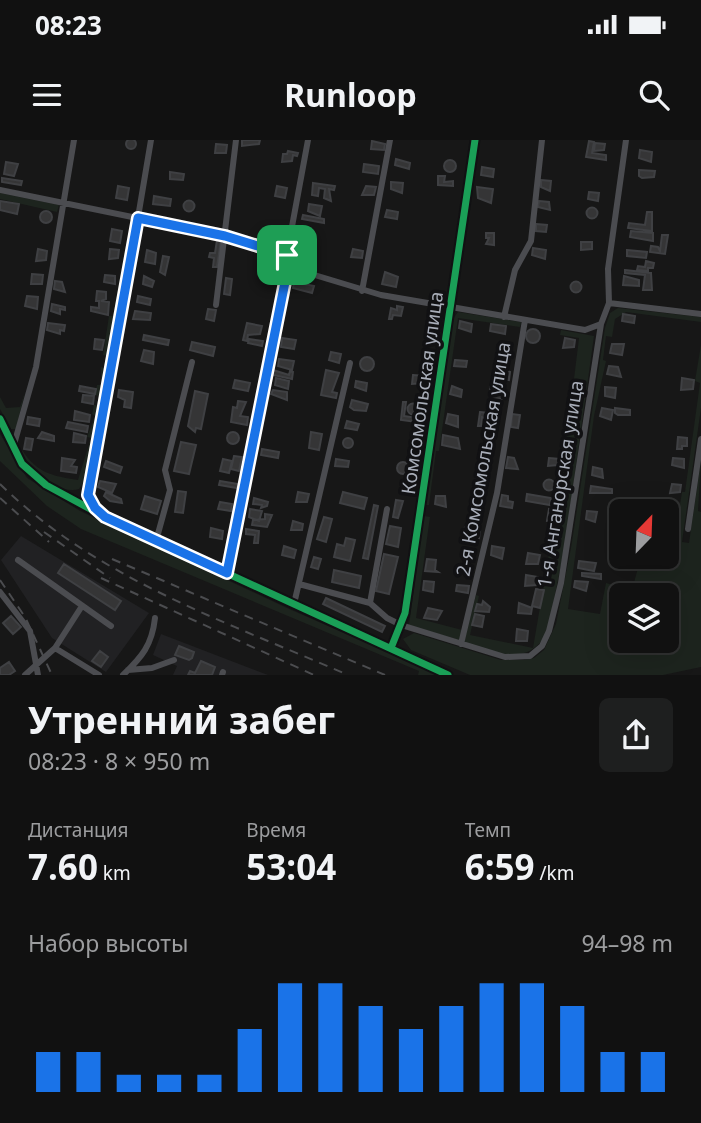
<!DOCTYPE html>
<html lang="ru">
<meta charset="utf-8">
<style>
body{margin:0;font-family:"Noto Sans",sans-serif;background:#1e1f1f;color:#f1f3f6;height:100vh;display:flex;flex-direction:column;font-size:26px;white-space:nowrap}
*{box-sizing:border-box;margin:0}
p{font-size:23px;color:#9c9d9f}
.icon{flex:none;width:38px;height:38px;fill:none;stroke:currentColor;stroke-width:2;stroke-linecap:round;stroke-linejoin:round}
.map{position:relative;height:535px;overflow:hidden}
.details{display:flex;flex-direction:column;background:#111;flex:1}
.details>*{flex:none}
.needle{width:46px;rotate:23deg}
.buttons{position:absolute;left:609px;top:359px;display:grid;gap:14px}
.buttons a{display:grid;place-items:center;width:70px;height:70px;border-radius:10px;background:#111;box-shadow:0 7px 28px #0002,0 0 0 2px #303131;font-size:35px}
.pin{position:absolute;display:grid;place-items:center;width:60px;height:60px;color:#fff;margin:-30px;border-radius:14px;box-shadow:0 4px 10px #0006}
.round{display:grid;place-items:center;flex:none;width:74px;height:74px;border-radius:10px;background:#1e1f1f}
.head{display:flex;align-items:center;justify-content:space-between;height:119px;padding:0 28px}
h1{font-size:38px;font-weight:700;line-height:52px}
.metrics{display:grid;grid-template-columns:repeat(3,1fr);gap:10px;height:119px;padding:7px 28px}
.metrics div{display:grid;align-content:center}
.metrics b{font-size:35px;font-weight:700}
.metrics small{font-size:19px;font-weight:400}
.metrics p{font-size:19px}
.chart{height:196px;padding:14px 28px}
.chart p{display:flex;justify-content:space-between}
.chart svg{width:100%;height:126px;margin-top:7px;stroke:#1a73e8;stroke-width:6}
.status{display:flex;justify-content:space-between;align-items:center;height:49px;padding:0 35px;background:#111;direction:ltr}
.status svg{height:19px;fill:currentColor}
header{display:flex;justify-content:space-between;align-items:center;height:91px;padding:0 28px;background:#111;font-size:32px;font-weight:700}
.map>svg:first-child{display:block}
.built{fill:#212123}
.green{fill:#1d241e;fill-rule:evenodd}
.building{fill:#353536;stroke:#3f4043;stroke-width:2}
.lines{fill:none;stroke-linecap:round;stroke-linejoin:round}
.minor{stroke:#4b4c50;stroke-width:6}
.rail{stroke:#4b4c4f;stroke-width:2;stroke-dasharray:9 7;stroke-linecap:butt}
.cycleway-casing{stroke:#111113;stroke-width:11}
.cycleway{stroke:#1a9f57;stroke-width:7}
.route-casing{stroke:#fff;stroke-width:14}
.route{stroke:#1a73e8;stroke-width:9}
.labels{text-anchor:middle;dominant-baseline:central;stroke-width:7;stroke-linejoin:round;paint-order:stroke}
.street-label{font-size:19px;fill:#a8adb8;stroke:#111113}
</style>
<div class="status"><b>08:23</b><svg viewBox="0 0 49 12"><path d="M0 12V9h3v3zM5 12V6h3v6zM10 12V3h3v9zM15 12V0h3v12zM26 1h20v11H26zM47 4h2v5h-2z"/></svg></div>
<header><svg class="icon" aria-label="menu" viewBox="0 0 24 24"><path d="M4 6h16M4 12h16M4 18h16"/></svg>Runloop<svg class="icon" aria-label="search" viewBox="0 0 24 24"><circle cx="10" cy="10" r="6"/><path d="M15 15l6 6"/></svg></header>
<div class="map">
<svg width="701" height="535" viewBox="0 0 701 535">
<rect width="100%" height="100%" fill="#171717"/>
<!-- built -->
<path class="built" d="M21 396 149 473 106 532 52 498 1 420Z
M161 494 268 535H173L177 526 153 515Z"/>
<!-- green -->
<path class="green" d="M0 53 59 65 57 72 0 59Z
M125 109H128L85 340 79 349C57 355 33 330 22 314V310C37 333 52 336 78 340L91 298 87 297 95 276 92 274 94 265H97L99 256 95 255 97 245H101V227L104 228 106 216 103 215 109 176H113Z
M618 168 701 177V182L626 172 615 179 612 197 606 196 603 220 606 221 594 276 568 469 600 474 606 443 632 450 641 417 667 416V396L675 397 682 352H685L700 243 695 241 701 205V268L682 402 689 403 701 320 698 371 701 372V527L663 535H470L411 510 403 499 414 493 501 520H524L534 518 544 510 556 484 571 408 605 188 610 173ZM621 455H667V500H621Z
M458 172 521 182 520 187 458 178 439 311H436L429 365H425L453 179Z
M561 190 594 196 565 405 547 494C525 528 496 512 464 502L476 455 479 456 470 495 533 508 557 367H560L561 360 558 359 568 285 572 286 578 241 574 239 579 198 560 195Z
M25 252 16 289H11L0 269V257L6 268 20 267Z
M0 294 27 338 80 371 287 468 440 535H418L419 531 81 389 47 366 0 321Z
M424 376 430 377 416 478 462 490 459 500 409 485Z"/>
<!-- building -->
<path class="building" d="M126 4a5 5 0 1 1 10 0a5 5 0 1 1-10 0Z
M242 0H260L259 4 242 6Z
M372 1 385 4 384 10 371 9Z
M589 1 594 2 592 13 606 15V20L586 17Z
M595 3 605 4 604 10 594 11Z
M216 4 227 5 226 13H215Z
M640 10 652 12 651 22 639 18Z
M288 11 298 13 297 16 293 15 292 21 282 22 283 14H287Z
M396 19 410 23 409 29 395 25Z
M444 26a6 6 0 1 1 12 0a6 6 0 1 1-12 0Z
M6 22 18 24 14 36 4 34Z
M364 24 379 26 378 34 363 32Z
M482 27 494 29 493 37 481 35Z
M639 30 655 31 654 37 642 38 639 36Z
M170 32 184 34 183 40 170 39Z
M438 36H445L444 42 453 41V46L438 45Z
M2 38 22 41 21 45 2 42Z
M541 40 551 41 550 51 541 47Z
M391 42 403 43 402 53 391 49Z
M313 43 335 46 334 50 329 49 331 61 324 58 325 49 319 48 318 56 312 55Z
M118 46 129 48 127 60 116 58Z
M277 46 287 48 285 58 275 56Z
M366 46 376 47 374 55H362Z
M477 47 493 49 491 63 478 58Z
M589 52 599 53 598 61 588 59Z
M154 56 171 59 170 66 153 64Z
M183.5 66a5.5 5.5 0 1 1 11 0a5.5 5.5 0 1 1-11 0Z
M0 61 19 64 17 74 0 70Z
M539 61 549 62 550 70 538 67Z
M309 64 322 66 320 76 308 71Z
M586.5 73a5.5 5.5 0 1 1 11 0a5.5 5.5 0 1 1-11 0Z
M387 70 398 72 397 79 385 77Z
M40 77a6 6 0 1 1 12 0a6 6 0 1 1-12 0Z
M647 72H652V91L628 88 629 83 645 85Z
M303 75 324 79V83L302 79Z
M536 84 547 85 546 92 536 91Z
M112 89 122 91 120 103 110 101Z
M631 91 653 93V101L630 97Z
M486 93H494V105L486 104 489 98H486Z
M662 95H668L665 114 650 112 651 106 658 107 660 111Z
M217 100H221L217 127H213L214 118 209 117 210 113H215Z
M581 102H592V109L581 110Z
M533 108 546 110 545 119 532 115Z
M38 109 47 111 46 120 36 121Z
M110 109 119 110 118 118 109 119Z
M353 109 363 111 362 118 351 117Z
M147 110 156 113 155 124 145 122Z
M627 110 647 112 646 118 627 116Z
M163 116 169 117 165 135 160 132Z
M646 121 654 123 653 128H648V131L637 130 638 126 645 127Z
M625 130 651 133 652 150H643L645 135 625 133Z
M385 132 398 137 396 147 382 144Z
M32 134 43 135 42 144H31Z
M105 135 115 136V144L104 142Z
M144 136 154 141 152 147 143 144Z
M624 136 639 140V146L623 145Z
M226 138 232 139 230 155 224 154Z
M55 141 62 142 65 152 54 149Z
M570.5 147a5.5 5.5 0 1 1 11 0a5.5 5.5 0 1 1-11 0Z
M294 142 314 146 312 153 293 148Z
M97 151 106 152V159L101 161 109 162 108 175 91 171V167L99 168V161H96Z
M27 156 38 157 37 169 25 166Z
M138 156 151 159 150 165 137 162Z
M52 164 65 167V170L60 169V174L51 171Z
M397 166 403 167 401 176 393 175 392 179H389L391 168 397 170Z
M208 169 216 170 214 181 206 179Z
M135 171 151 173 150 180 133 179Z
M623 174 635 176 634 183 622 181Z
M460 181 472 184 471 192 459 188Z
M48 183 65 185 64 191 60 190V194L47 190Z
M247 183 262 186 260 194 248 195 247 201 243 200Z
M491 184 506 186 505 194 490 191Z
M526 196a7 7 0 1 1 14 0a7 7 0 1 1-14 0Z
M144 195 169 200 168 205 143 200Z
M282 198 296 200 294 209 281 207Z
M565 198 575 200 574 207 563 208Z
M95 199 104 200 102 210 94 209Z
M249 199 263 201 262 206 248 203Z
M192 202 215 207 213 216 190 210Z
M612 204H624L622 215 610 213Z
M144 210 154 212 153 224 141 221Z
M331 212 341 214 339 223 329 220Z
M360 224a7 7 0 1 1 14 0a7 7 0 1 1-14 0Z
M279 219 294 221 292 230 278 226Z
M455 220 467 221 466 227 454 226Z
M609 226 618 227 621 237 607 234Z
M498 228 510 232 509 240 497 238Z
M273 230 289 235 290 231 293 232 292 239 273 235Z
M326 230 339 233 332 252 337 253 336 258 321 255Z
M413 235 424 236V243L412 244Z
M276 238 289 241 288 249 275 245Z
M682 238 694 240 693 249 681 250Z
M235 240 250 243 248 251 233 248Z
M356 241 367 243 366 251 355 247Z
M80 246 96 249 95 254 79 251Z
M452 246 462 250 461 257 450 254Z
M490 247 503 250 502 259 491 260Z
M605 247 616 248 615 258 605 256Z
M119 250 133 252 131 268 124 267 125 260 118 257Z
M273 250 287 252V260L271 254Z
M195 251 208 254 201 289 196 288 195 292 188 286Z
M83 255 94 256 93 264 82 262Z
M352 260 368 264 366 271 354 270 350 267Z
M238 261 246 262 240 276 248 277 247 285 231 282 233 267 237 268Z
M403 262H406L404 276 417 278 416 282 401 280Z
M407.5 269a5.5 5.5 0 1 1 11 0a5.5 5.5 0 1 1-11 0Z
M602 268 613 270 611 280 600 276Z
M615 268 630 270V275H618L615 273Z
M75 271 90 275 89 282 74 280Z
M480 272 497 274 496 283 485 284V278L482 277 481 286H478Z
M448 274 458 276V287L446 283Z
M512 274 520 275 518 288 511 287Z
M28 277 40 279 39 286 27 284Z
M347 281 359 284 357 290 345 288Z
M68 282 88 286 87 292 66 288Z
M227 298a6 6 0 1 1 12 0a6 6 0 1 1-12 0Z
M42 292 54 296V301L38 298Z
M311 292 322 294 319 310 309 308Z
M74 293 86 296 85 303 73 302Z
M443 295 458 298 460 309 442 305Z
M678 297 687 298V306H682V309H677Z
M343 303a5 5 0 1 1 10 0a5 5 0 1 1-10 0Z
M26 298 33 299 31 310 24 309Z
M181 302 196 305 189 334 174 331Z
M262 309 279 312 278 318 261 315Z
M234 316 242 317 239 331 231 329Z
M508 317 514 318 518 329 506 328Z
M62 318 75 320 71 326 77 327 76 333 61 331Z
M549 318 559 319 558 325 548 326Z
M673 318 684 319V328L672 325Z
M223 319 232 321 229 333 220 331Z
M336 319 349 321 348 327 335 326Z
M106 321 122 327 120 333 104 327Z
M397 328a6 6 0 1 1 12 0a6 6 0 1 1-12 0Z
M593 327 602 329 603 338 592 335Z
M476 336a6 6 0 1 1 12 0a6 6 0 1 1-12 0Z
M543.5 345a5.5 5.5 0 1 1 11 0a5.5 5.5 0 1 1-11 0Z
M100 341 116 344 112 353 98 347Z
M220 341 238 344 237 348 219 345Z
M672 344 681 345 680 352 670 353Z
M591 346 612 349V353H590Z
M178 351 186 352 183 373 175 372Z
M106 352 121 359 122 363 110 361 104 356Z
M298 352 309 354 307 362H296Z
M343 352 367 358 364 369 340 363Z
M527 354 551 358 550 365 526 361Z
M502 355 508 356V361L513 362 512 368 500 366Z
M145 356 161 361 157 374 141 369Z
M436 356H445L446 367 435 364Z
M254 358 268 362 267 366 261 368 262 365 253 364Z
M396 360 403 361 398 378 393 377Z
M220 362 232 364 231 371 218 369Z
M374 365 378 366 368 419 363 418Z
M250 369 262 371 259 381 249 377Z
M549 369 556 370 554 382 547 381Z
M587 371 597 372 595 382 586 379Z
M265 374 272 375 267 387 252 385 253 380 265 379Z
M324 377 332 379 326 402 317 399Z
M293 381 303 384 302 390H291Z
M390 386 401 388 398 407 386 404Z
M465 387 480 391 479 398 473 397 472 402 462 400Z
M211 388 223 391 222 399 210 397Z
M246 389 259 391 258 403H254L255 395 246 394Z
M346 398 355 400 350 421 334 417 337 404 344 406Z
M284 406 296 410 294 418 282 415Z
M492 406 504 408 502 419 491 415Z
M528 413 540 415 538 424H526Z
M384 414 398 417 389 454 376 451Z
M314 417 321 419 318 429 311 427Z
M427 419 436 420 435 430 438 432 425 431Z
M579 421 596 423 594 431 578 428Z
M64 424 121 461 115 470 58 433Z
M334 430 361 436 359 448 332 442Z
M582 433 601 434V439L582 436Z
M526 435 538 437 537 445 525 446Z
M424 441 434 442 433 452 423 450Z
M575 441 588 442 586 451 574 447Z
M457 445 469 446 468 453 456 451Z
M536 449 544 450 540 468 532 466Z
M326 458 385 486 382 492 323 464Z
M483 461 490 467 489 472 475 471 477 464 482 465Z
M519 463 532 468 531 474 518 473Z
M428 468 442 471 437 480 424 478Z
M475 474 484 476 482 487 472 485Z
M11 476 21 487 13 494 3 483Z
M517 489 528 491 527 501H516Z
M179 506 194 512 192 518 189 520 175 515Z
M100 511 108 517 101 527 92 521Z
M201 521 215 527 212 535H188L190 531 195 533Z
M9 522 15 531 9 535H0V528Z"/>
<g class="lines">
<!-- minor -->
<path class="minor" d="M0 50 225 96 287 115
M288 127 381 155 585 190 601 184 609 163 608 129 626 0
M362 151 390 0
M609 163 701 174
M216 165 236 0
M504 177 515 130 531 101 542 0
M0 279 22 324 46 345 105 377 448 535
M13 308 36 227 74 0
M99 371 87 355 89 341 112 232 151 0
M688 389 701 299
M156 401 170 350 165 330 192 222
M18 420 111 486
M227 433 288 127 286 119 308 0
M299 444 370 463 387 369
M0 452 30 491 38 535
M370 463 387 478 401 485 505 517 530 516 542 506 549 491 561 443 601 184
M294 464 350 223
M461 504 497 353 525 180
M55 508 82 466
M391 508 405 473 475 0
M128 530 152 528 174 520
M25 535 55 508 99 535
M123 535C142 517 152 505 155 478
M222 535 223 532"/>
<!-- rail -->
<path class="rail" d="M0 344C97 439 227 482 348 535
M0 358 49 402
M44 392 110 438
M112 419 385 535
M101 438 314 535
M0 440 25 477 52 535"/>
<!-- cycleway casing -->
<g class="cycleway-casing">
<path id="cycleway" d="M0 279 22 324 46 345 105 377 448 535
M391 508 405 473 475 0"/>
</g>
<!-- cycleway -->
<use href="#cycleway" class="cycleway"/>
</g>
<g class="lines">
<!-- route casing -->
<g class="route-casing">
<path id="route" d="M138 78 225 96 287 115 288 127 227 433 105 377 95 368 88 355Z"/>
</g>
<!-- route -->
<use href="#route" class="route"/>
</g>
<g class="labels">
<!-- street labels -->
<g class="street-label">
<text transform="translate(422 253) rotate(-82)">Комсомольская улица</text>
<text transform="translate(483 319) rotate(-80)">2-я Комсомольская улица</text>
<text transform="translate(560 344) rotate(-81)">1-я Анганорская улица</text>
</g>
</g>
</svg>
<div class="buttons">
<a><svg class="needle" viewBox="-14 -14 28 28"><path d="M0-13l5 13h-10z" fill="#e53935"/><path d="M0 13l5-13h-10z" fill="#9c9d9f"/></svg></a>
<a><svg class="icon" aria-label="layers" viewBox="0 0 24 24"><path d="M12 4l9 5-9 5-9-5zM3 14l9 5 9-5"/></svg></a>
</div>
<div class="pin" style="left:287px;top:115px;background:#1e9e55"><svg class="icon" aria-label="arrive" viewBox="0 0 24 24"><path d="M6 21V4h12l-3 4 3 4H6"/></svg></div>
</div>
<section class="details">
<div class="head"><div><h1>Утренний забег</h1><p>08:23 · 8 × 950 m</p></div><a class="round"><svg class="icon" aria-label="share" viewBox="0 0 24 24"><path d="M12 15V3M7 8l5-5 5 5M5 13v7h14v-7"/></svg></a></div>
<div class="metrics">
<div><p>Дистанция</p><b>7.60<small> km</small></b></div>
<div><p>Время</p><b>53:04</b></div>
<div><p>Темп</p><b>6:59<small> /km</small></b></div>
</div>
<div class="chart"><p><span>Набор высоты</span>94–98 m</p>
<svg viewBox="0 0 160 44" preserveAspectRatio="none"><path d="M5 44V30M15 44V30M25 44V38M35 44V38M45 44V38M55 44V22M65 44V6M75 44V6M85 44V14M95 44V22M105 44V14M115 44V6M125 44V6M135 44V14M145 44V30M155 44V30"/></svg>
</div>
</section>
